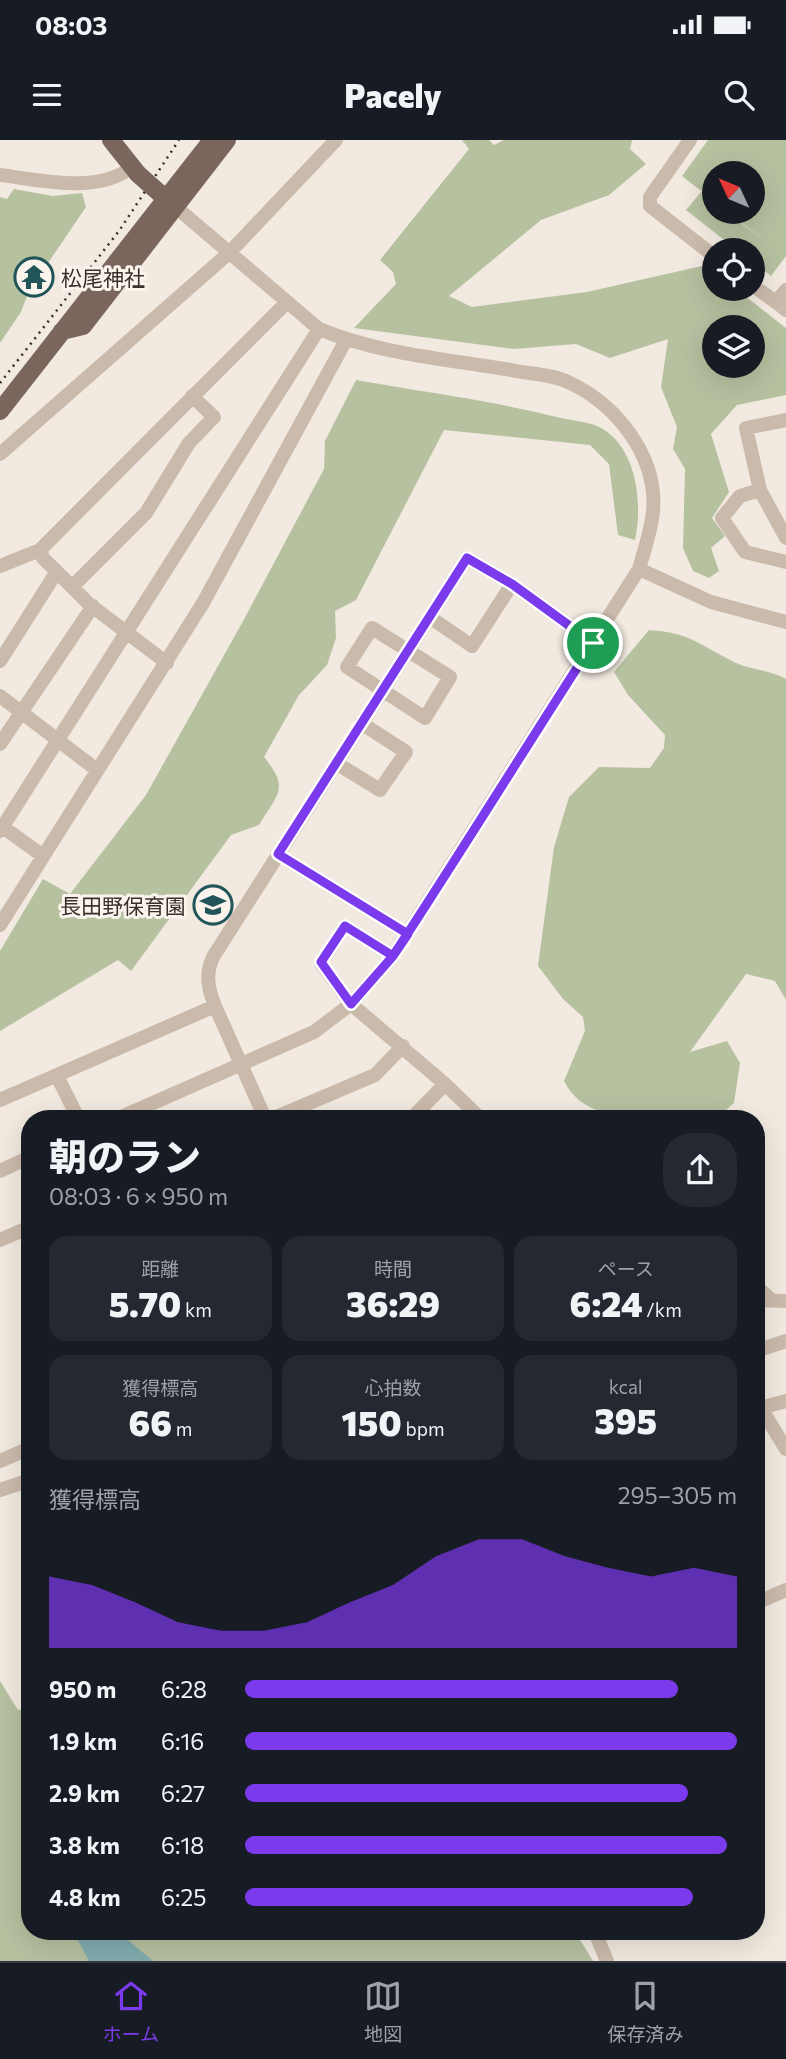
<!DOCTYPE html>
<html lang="ja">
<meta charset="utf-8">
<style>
body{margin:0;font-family:Commissioner,"Noto Sans JP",sans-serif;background:#242831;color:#f1f3f6;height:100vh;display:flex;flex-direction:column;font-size:26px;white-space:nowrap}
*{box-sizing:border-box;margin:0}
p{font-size:23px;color:#9ea1a6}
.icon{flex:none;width:38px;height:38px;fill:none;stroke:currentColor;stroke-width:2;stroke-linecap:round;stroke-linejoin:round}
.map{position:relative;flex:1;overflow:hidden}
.panel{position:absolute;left:21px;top:970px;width:744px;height:830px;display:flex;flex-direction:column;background:#171b24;border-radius:28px;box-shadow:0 7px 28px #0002}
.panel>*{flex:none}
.needle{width:46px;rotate:314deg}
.buttons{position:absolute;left:702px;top:21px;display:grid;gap:14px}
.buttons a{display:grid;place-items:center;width:63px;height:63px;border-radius:50%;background:#171b24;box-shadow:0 7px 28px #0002;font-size:35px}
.pin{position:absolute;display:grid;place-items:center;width:60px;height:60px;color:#fff;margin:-30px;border:4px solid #fff;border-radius:50%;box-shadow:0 2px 7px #0007}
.round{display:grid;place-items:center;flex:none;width:74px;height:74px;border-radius:28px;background:#242831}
.overview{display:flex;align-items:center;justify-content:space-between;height:119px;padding:0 28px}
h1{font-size:38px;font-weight:800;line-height:52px}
.stats{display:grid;grid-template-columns:repeat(3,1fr);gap:10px;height:119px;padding:7px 28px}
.stats div{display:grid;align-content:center;border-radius:18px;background:#242831;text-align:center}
.stats b{font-size:35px;font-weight:800}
.stats small{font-size:19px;font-weight:400}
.stats p{font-size:19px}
.chart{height:196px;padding:14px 28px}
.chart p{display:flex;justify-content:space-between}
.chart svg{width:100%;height:126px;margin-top:7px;fill:#7c3aed;opacity:.7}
ul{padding:0 28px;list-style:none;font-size:23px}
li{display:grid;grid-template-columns:112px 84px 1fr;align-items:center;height:52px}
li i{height:18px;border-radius:9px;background:#7c3aed}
.status{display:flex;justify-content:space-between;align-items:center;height:49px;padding:0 35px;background:#171b24;direction:ltr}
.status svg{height:19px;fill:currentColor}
header{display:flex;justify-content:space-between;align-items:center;height:91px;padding:0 28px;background:#171b24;font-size:32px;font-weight:800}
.dock{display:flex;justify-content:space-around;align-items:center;height:98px;border-top:2px solid #363941;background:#171b24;font-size:19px;color:#9ea1a6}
.dock a{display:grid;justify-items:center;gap:4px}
.dock .active{color:#7c3aed}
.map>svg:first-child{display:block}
.green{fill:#b6c1a0;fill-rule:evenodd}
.water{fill:#80acae}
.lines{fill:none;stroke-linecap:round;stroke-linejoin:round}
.minor{stroke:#cabaac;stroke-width:14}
.major{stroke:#7a665c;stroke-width:18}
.rail{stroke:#392f2b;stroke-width:2.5;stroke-dasharray:2 5;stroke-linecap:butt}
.minor-bridge{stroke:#cabaac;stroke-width:14}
.major-bridge{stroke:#7a665c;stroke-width:18}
.route-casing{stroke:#fff;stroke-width:14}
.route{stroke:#7c3aed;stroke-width:9}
.labels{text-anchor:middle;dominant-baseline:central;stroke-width:6;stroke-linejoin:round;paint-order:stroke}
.poi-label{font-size:21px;fill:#392f2b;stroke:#faf4ed;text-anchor:start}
</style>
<div class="status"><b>08:03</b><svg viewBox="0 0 49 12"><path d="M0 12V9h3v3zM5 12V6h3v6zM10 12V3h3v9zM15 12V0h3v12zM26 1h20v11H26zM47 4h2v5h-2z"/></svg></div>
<header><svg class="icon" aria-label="menu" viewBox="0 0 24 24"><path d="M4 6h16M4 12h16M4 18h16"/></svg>Pacely<svg class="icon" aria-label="search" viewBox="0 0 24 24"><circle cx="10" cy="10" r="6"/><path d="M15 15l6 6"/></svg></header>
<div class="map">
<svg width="786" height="1821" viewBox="0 0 786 1821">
<rect width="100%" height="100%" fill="#f2eae0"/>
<!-- green -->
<path class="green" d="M462 0H489L494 5 504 0H632L630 9 646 24 609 55 541 80 449 156 472 167 587 152 706 125 714 132V149H736L786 188V255L737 265 711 294 729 352 712 378 725 396 711 408 719 431 709 438 693 431 683 408 685 329 673 309 677 287 661 247 668 199 610 218 576 204 514 209 354 188 396 144 393 132 380 120 469 9ZM714 187H752V226H714Z
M708 0H786V116L771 136 753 122 752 110H737L686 70 701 52 714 62V72H726L767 102 728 72H752V33H714V61L682 36Z
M14 49 53 56 82 53 86 67 29 151 21 172 0 203V57L7 59Z
M356 240C424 252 494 261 561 278 574 281 592 282 603 289 637 310 643 364 635 400L618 395 609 324 590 305 444 290 356 460 335 471 336 498 327 525 299 555 264 617C290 649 278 653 259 685L231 695 131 831 118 820 0 891V811L43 739 70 754 146 655 242 483 324 329 325 301Z
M649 490C692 493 699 505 734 522 750 530 771 530 786 539V860L775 841 746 834 690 912 727 901 740 923 734 963 717 978C671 978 588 991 564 941L585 891 583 877 563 859 538 826 554 707 569 657 599 627 650 628 664 608 665 595 628 555 614 532Z
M0 1541 18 1570 30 1568V1790H574L593 1821H0Z"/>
<!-- water -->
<path class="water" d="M78 1790H116L153 1821H89L74 1793Z"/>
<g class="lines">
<!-- minor -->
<path class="minor" d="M690 0 650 57V66L714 116
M0 35C41 40 96 54 131 28
M752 145 776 162
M786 150 776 162 786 170
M786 280 746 288 760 350 740 356 722 378 745 412 786 422
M0 314 229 113 336 0
M760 350 786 398
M40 410 43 418 89 464 167 523
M0 426 40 410 286 163
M639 429 711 462 786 482
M72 447 146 373 189 303 214 277 192 256
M431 478 472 506 512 444
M372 488 450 537 425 578 347 527Z
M0 521 56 433
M0 556 97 630
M0 604 93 466
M336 623 380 650 406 612 361 583
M0 685 43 716
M0 691 319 189
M278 714 408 794
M0 785 203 463 346 200
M393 816 345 786 321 823 351 864 445 944 480 978
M57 936 78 978
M0 960 215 866
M119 978 314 892 351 864 393 816 639 429C644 411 651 391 653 372 658 316 616 264 568 242 552 234 529 234 511 230 447 219 379 214 319 189L177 68
M265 978 215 866C208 848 205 835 213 817L467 418 512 444 593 503
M274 978 375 935 403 906
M412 978 445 944
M0 1031 30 1017
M0 1100 30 1087
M756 1146 770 1159
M756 1160 786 1161
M756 1211 786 1201
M756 1269 786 1261
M770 1283 786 1309
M0 1321 30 1308
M0 1350 30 1340
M756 1463 786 1450
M594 1790 607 1821"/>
<!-- major -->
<path class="major" d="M111 0 138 34
M62 191 83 186 227 0
M0 271 212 0"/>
<!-- rail -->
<path class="rail" d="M0 243 119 91 179 0"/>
<!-- minor-bridge -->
<path class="minor-bridge" d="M756 1260 770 1283"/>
<!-- major-bridge -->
<path class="major-bridge" d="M138 34 173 65"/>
</g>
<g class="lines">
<!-- route casing -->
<g class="route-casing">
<path id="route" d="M593 503C526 607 461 712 393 816L345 786 321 822 351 864 393 816 408 794 278 714 467 418 512 444 593 503"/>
</g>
<!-- route -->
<use href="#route" class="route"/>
</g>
<!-- icons -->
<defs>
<g id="temple-ring" transform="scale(2.0125)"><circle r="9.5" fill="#faf4ed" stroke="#215559" stroke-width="1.5"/><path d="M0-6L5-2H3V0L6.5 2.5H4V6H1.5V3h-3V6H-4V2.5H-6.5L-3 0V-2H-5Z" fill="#215559"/></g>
<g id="school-ring" transform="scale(2.0125)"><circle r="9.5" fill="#faf4ed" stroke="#215559" stroke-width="1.5"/><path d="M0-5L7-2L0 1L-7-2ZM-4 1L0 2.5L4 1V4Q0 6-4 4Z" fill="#215559"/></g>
</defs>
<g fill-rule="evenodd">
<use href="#temple-ring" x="34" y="137"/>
<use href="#school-ring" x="213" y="765"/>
</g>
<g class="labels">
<!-- poi labels -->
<g class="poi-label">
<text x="61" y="137">松尾神社</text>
<text x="186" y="765" text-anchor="end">長田野保育園</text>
</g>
</g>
</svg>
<div class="buttons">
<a><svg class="needle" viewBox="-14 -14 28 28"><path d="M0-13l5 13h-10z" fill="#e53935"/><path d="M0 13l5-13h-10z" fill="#9ea1a6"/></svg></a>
<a><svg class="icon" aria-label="locate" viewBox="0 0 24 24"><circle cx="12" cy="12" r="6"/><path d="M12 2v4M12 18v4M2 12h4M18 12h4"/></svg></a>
<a><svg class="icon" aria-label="layers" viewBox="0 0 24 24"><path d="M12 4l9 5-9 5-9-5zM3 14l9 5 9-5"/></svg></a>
</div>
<div class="pin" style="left:593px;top:503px;background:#1e9e55"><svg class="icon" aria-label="arrive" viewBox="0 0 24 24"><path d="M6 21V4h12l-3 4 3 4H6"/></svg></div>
<section class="panel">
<div class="overview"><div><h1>朝のラン</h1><p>08:03 · 6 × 950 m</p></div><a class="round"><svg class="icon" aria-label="share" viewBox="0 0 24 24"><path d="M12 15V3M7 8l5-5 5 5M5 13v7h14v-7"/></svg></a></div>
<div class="stats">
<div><p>距離</p><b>5.70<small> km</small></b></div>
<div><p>時間</p><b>36:29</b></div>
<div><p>ペース</p><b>6:24<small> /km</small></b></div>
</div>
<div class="stats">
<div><p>獲得標高</p><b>66<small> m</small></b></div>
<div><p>心拍数</p><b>150<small> bpm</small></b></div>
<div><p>kcal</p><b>395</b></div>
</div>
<div class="chart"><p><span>獲得標高</span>295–305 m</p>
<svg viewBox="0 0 160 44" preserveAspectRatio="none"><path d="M0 44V19L10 22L20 28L30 35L40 38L50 38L60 35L70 28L80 22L90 12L100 6L110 6L120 12L130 16L140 19L150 16L160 19V44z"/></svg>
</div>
<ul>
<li><b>950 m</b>6:28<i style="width:88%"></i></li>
<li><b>1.9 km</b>6:16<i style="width:100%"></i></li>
<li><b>2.9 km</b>6:27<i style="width:90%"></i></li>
<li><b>3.8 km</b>6:18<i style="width:98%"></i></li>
<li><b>4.8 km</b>6:25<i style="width:91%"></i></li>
</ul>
</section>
</div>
<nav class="dock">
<a class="active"><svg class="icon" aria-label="home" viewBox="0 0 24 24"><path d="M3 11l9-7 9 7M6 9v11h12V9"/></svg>ホーム</a>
<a><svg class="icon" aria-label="map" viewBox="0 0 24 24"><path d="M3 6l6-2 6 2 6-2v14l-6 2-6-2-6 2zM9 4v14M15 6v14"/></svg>地図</a>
<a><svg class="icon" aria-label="saved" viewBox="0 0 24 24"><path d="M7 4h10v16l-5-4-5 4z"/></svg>保存済み</a>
</nav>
